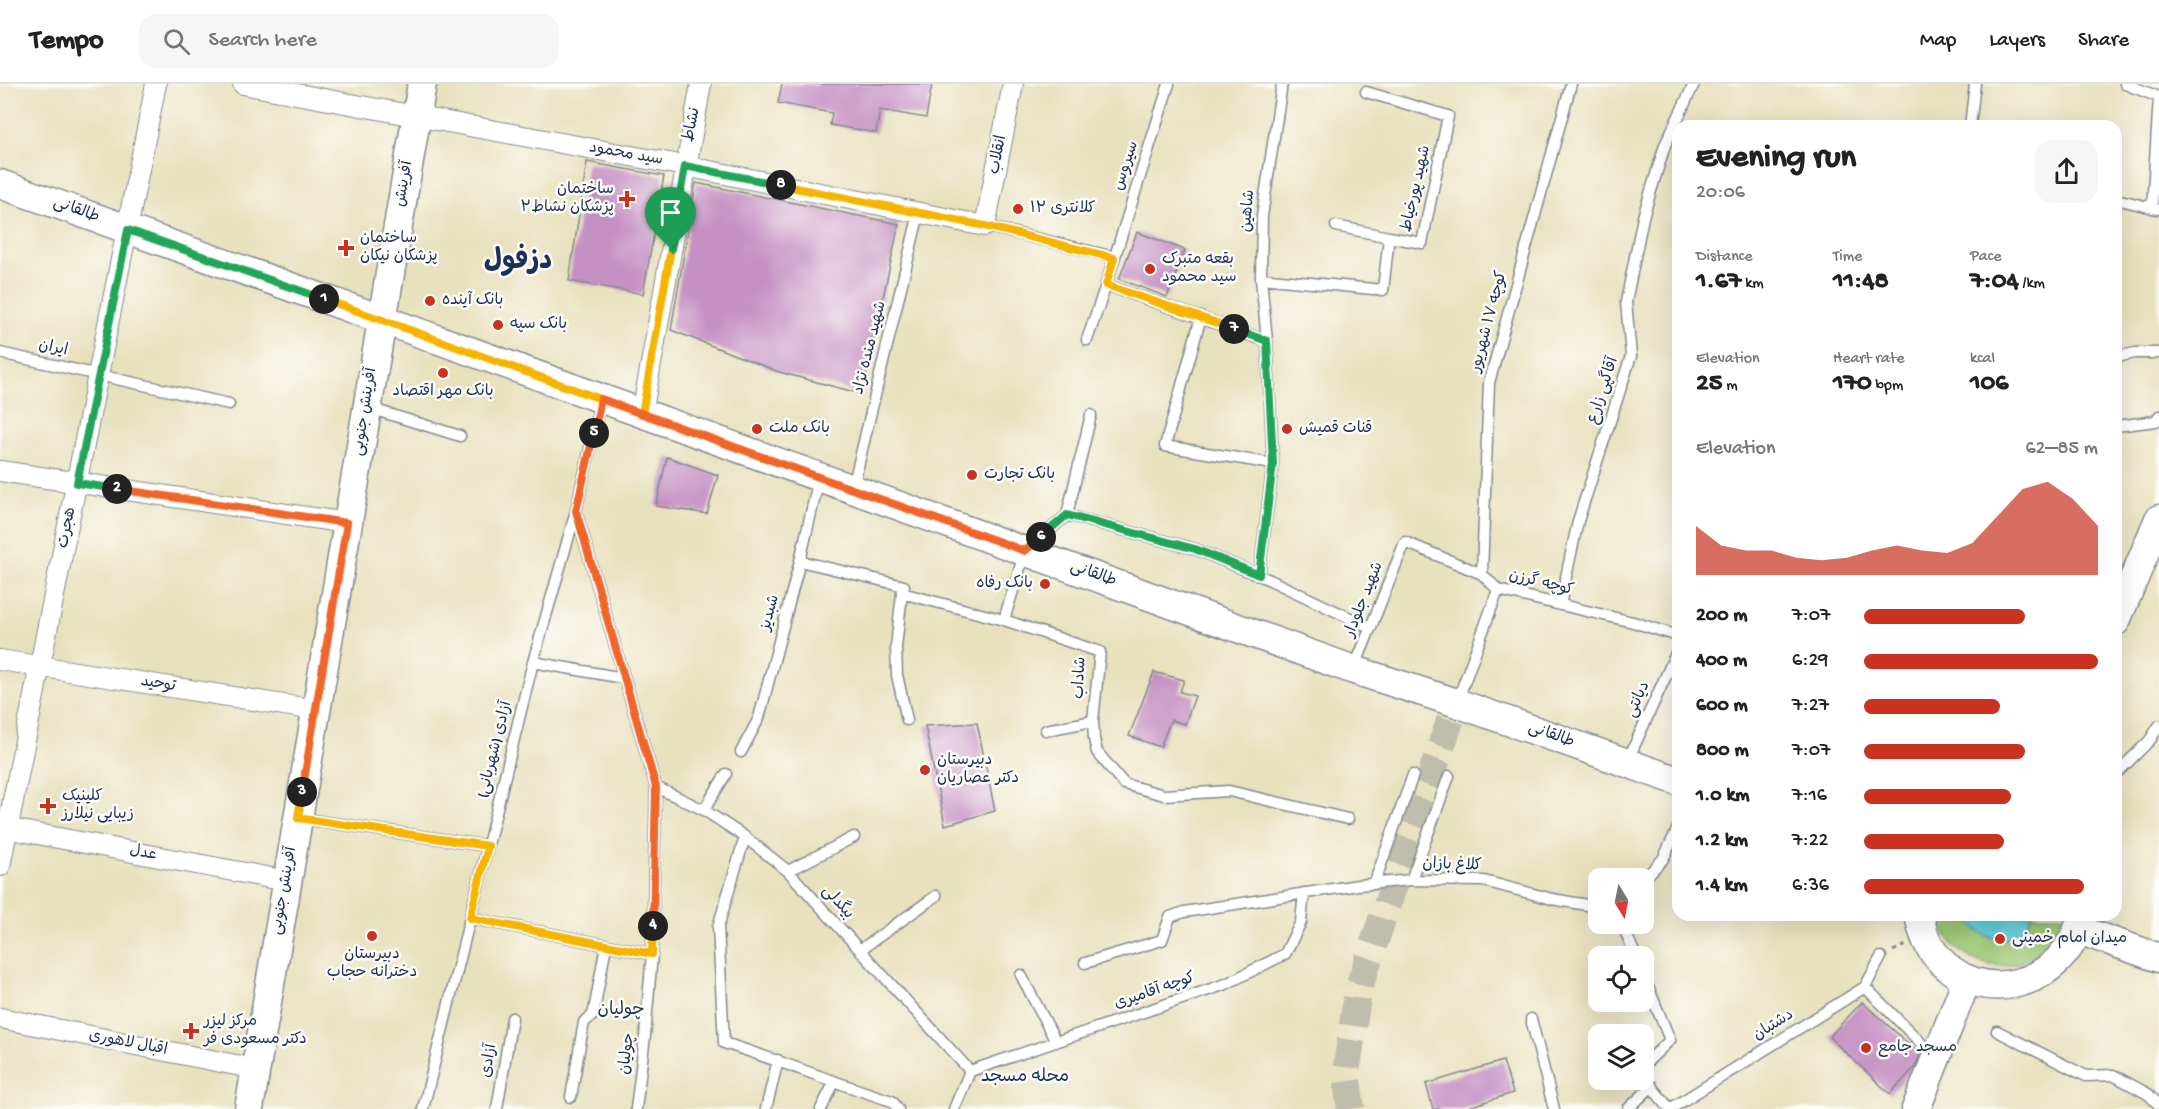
<!DOCTYPE html>
<meta charset="utf-8">
<style>
body{margin:0;font-family:"Gochi Hand","Playpen Sans Arabic",sans-serif;background:#f6f6f6;color:#222;height:100vh;display:flex;flex-direction:column;font-size:22px;white-space:nowrap}
*{box-sizing:border-box;margin:0}
p{font-size:20px;color:#767676}
.icon{flex:none;width:33px;height:33px;fill:none;stroke:currentColor;stroke-width:2;stroke-linecap:round;stroke-linejoin:round}
.map{position:relative;flex:1;overflow:hidden}
.sheet{position:absolute;left:1672px;top:36px;width:450px;height:801px;display:flex;flex-direction:column;background:#fff;border-radius:18px;box-shadow:0 6px 24px #0002}
.sheet>*{flex:none}
.needle{width:39px;rotate:170deg}
.tools{position:absolute;left:1588px;top:784px;display:grid;gap:12px}
.tools a{display:grid;place-items:center;width:66px;height:66px;border-radius:12px;background:#fff;box-shadow:0 6px 24px #0002;font-size:30px}
.pin{position:absolute;display:grid;place-items:center;width:51px;height:51px;color:#fff;margin:-62px -26px;border-radius:50% 50% 50% 0;rotate:-45deg;box-shadow:0 0 6px #0007}
.pin .icon{rotate:45deg}
.km{position:absolute;width:30px;height:30px;margin:-15px;border-radius:50%;background:#222;color:#fff;font-size:16px;line-height:30px;text-align:center}
.round{display:grid;place-items:center;flex:none;width:63px;height:63px;border-radius:18px;background:#f6f6f6}
.head{display:flex;align-items:center;justify-content:space-between;height:102px;padding:0 24px}
h1{font-size:33px;font-weight:700;line-height:45px}
.metrics{display:grid;grid-template-columns:repeat(3,1fr);gap:9px;height:102px;padding:6px 24px}
.metrics div{display:grid;align-content:center}
.metrics b{font-size:26px;font-weight:700}
.metrics small{font-size:16px;font-weight:400}
.metrics p{font-size:16px}
.chart{height:168px;padding:12px 24px}
.chart p{display:flex;justify-content:space-between}
.chart svg{width:100%;height:108px;margin-top:6px;fill:#c8321e;opacity:.7}
ul{padding:0 24px;list-style:none;font-size:20px}
li{display:grid;grid-template-columns:96px 72px 1fr;align-items:center;height:45px}
li i{height:15px;border-radius:8px;background:#c8321e}
header{display:flex;align-items:center;gap:36px;box-sizing:border-box;height:84px;padding:0 30px;background:#fff;border-bottom:2px solid #e0e0e0}
header strong{font-size:28px}
nav{display:flex;gap:33px;margin-inline-start:auto;font-size:21px}
.search{width:420px;height:54px;background:#f6f6f6;display:flex;align-items:center;gap:15px;box-sizing:border-box;padding:0 21px;border-radius:18px;color:#767676;font-size:22px}
.map>svg:first-child{display:block}
.green{fill:#9ac572;stroke:#5a7a68;stroke-width:1.5}
.water{fill:#5cc8d4;stroke:#3c7c99;stroke-width:1.5}
.building{fill:#c590c4}
.lines{fill:none;stroke-linecap:round;stroke-linejoin:round}
.secondary-tunnel{stroke:#bfbdab;stroke-width:28;stroke-dasharray:28 14;stroke-linecap:butt}
.lane-casing{stroke:#82888e;stroke-width:13}
.street-casing{stroke:#82888e;stroke-width:22}
.secondary-casing{stroke:#82888e;stroke-width:31}
.path{stroke:#82888e;stroke-width:3;stroke-dasharray:4.5 4.5;stroke-linecap:butt}
.lane{stroke:#fff;stroke-width:10}
.street{stroke:#fff;stroke-width:20}
.secondary{stroke:#fff;stroke-width:28}
.split-1-casing{stroke:#fff;stroke-width:12}
.split-2-casing{stroke:#fff;stroke-width:12}
.split-3-casing{stroke:#fff;stroke-width:12}
.split-4-casing{stroke:#fff;stroke-width:12}
.split-5-casing{stroke:#fff;stroke-width:12}
.split-6-casing{stroke:#fff;stroke-width:12}
.split-7-casing{stroke:#fff;stroke-width:12}
.split-8-casing{stroke:#fff;stroke-width:12}
.split-9-casing{stroke:#fff;stroke-width:12}
.split-1{stroke:#f5b400;stroke-width:8}
.split-2{stroke:#22a559;stroke-width:8}
.split-3{stroke:#f0652b;stroke-width:8}
.split-4{stroke:#f5b400;stroke-width:8}
.split-5{stroke:#f0652b;stroke-width:8}
.split-6{stroke:#f0652b;stroke-width:8}
.split-7{stroke:#22a559;stroke-width:8}
.split-8{stroke:#f5b400;stroke-width:8}
.split-9{stroke:#22a559;stroke-width:8}
.poi-dot{fill:#c8321e;stroke:#fdfcf7;stroke-width:2}
.labels{text-anchor:middle;dominant-baseline:central;stroke-width:5;stroke-linejoin:round;paint-order:stroke}
.street-label{font-size:16px;fill:#1b2f5e;stroke:#fdfcf7}
.poi-label{font-size:16px;fill:#1b2f5e;stroke:#fdfcf7;text-anchor:start}
.neighbourhood-label{font-size:18px;fill:#1b2f5e;stroke:#fdfcf7}
.town-label{font-size:28px;font-weight:bold;fill:#1b2f5e;stroke:#fdfcf7}
</style>
<header>
<strong>Tempo</strong>
<div class="search"><svg class="icon" aria-label="search" viewBox="0 0 24 24"><circle cx="10" cy="10" r="6"/><path d="M15 15l6 6"/></svg>Search here</div>
<nav><a>Map</a><a>Layers</a><a>Share</a></nav>
</header>
<div class="map">
<svg width="2159" height="1025" viewBox="0 0 2159 1025">
<rect width="100%" height="100%" fill="#fdfcf7"/>
<filter id="ink" filterUnits="userSpaceOnUse"><feTurbulence type="fractalNoise" baseFrequency=".0167" numOctaves="2"/><feDisplacementMap in="SourceGraphic" scale="12" xChannelSelector="R" yChannelSelector="G"/><feConvolveMatrix kernelMatrix="1 2 1 2 8 2 1 2 1" color-interpolation-filters="sRGB"/></filter>
<filter id="wash" filterUnits="userSpaceOnUse"><feTurbulence type="fractalNoise" baseFrequency=".008" numOctaves="4" result="noise"/><feDisplacementMap in="SourceGraphic" scale="24" xChannelSelector="R" yChannelSelector="G"/><feGaussianBlur stdDeviation="1.35" result="paint"/><feColorMatrix in="noise" values="0 0 0 0 0 0 0 0 0 0 0 0 0 0 0 0 0 1.4 0 .05"/><feComposite in="paint" operator="in"/></filter>
<g filter="url(#wash)">
<rect width="100%" height="100%" fill="#e8e1be"/>
<!-- green -->
<path class="green" d="M1938 831H2063C2058 844 2053 858 2042 867 2004 898 1948 877 1938 831Z"/>
<!-- water -->
<path class="water" d="M1965 831H2032C2018 864 1982 861 1965 831Z"/>
<g id="blocks">
<!-- building -->
<path class="building" d="M782 0H932L926 34 880 26 876 49 830 41 832 29 778 19Z
M587 78 664 92 643 210 569 197Z
M696 99 899 140 862 310 779 288 671 246Z
M1137 148 1185 166 1167 213 1119 195Z
M667 373 718 391 707 430 656 422Z
M1154 588 1184 596 1180 608 1195 612 1185 640 1171 636 1160 663 1129 652Z
M977 639 995 727 945 741 925 642Z
M1862 918 1920 970 1915 983 1890 1010 1829 953Z
M1503 977 1513 1009 1462 1025H1433L1426 1000Z"/>
</g>
</g>
<g filter="url(#ink)">
<use href="#blocks" fill-opacity="0" stroke="#82888e" stroke-width="1.5"/>
<g class="lines">
<!-- secondary-tunnel -->
<path class="secondary-tunnel" d="M1351 1025 1346 990 1358 906 1452 631"/>
<!-- lane casing -->
<g class="lane-casing">
<path id="lane" d="M1169 0 1106 201 1267 257
M2125 0 2159 13 2152 124
M1970 42 1975 0
M2116 115 2157 125
M985 142 1114 173
M1336 142 1389 153
M1261 194 1383 206 1389 153 1422 159 1448 32 1366 8
M1201 233 1165 362 1273 380 1267 257 1261 194 1262 132 1282 0
M1087 256 1106 201
M0 269 229 320
M2116 273 2135 269H2159
M369 324 460 352
M2116 342 2156 337 2159 332
M853 403 919 129
M576 427 656 703 652 870 645 952 636 1025
M1067 431 1091 331
M800 477 904 502 902 509 1004 536 1100 568 1093 637 1094 655 1097 668 1124 700 1164 711 1229 707 1348 735
M1482 490 1489 299 1571 0
M1259 491 1273 380
M902 509 896 563 897 591 907 636
M1560 521 1578 437 1631 272 1626 218 1643 133 1665 61 1694 0
M1004 536 1025 467 1067 431 1195 465 1270 496 1371 544
M533 578 623 594
M1354 585 1405 458 1482 490 1498 506 1633 538 1678 552
M1457 618 1498 506
M1046 646 1093 637
M741 668 759 634 800 477 819 394
M1627 678 1678 565
M2116 690 2150 656 2159 642
M1449 692 1411 796 1484 797 1552 815 1599 823
M656 703 704 726 745 753 788 787 970 987
M704 726 726 690
M298 734 488 762
M745 753 718 843 724 959C781 977 835 999 892 1017L898 1025
M788 787 854 753
M1644 795 1663 775 1678 744
M1374 800 1413 691
M470 834 652 870
M1622 840 1636 873
M860 866 936 812
M1085 879 1162 856 1170 833 1184 828 1358 801 1411 796
M1021 891 1056 958
M1644 893 1670 956 1644 981
M1865 903 1934 972
M1531 935 1554 1025
M1997 947 2086 992 2113 991 2148 1010 2159 1021
M970 987 1226 900 1285 870 1301 838 1304 809
M1644 994 1670 1025
M571 1013 584 938 592 932 594 927 606 861
M423 1025 533 578 576 427 601 315
M497 1025 512 934
M766 1025 778 976
M821 1025 834 999
M954 1025 970 987
M1628 1025 1652 1002
M1670 1025 1865 903 1881 873"/>
</g>
<!-- street casing -->
<g class="street-casing">
<path id="street" d="M243 0 685 82 985 142 1013 0
M642 330 701 0
M0 387 347 439
M0 576 316 626
M0 743 287 797
M0 782 156 0
M0 934 256 985"/>
</g>
<!-- secondary casing -->
<g class="secondary-casing">
<path id="secondary" d="M0 100 381 235 1354 586 1457 619 1678 697
M2116 537 2159 435
M1919 831C1922 845 1925 857 1934 869 1979 928 2068 901 2082 831
M2079 846 2159 874
M249 1025 422 0
M1916 1025 1967 895"/>
</g>
<!-- path -->
<path class="path" d="M1893 867 1906 861"/>
<!-- lane -->
<use href="#lane" class="lane"/>
<!-- street -->
<use href="#street" class="street"/>
<!-- secondary -->
<use href="#secondary" class="secondary"/>
</g>
</g>
<g class="lines" filter="url(#ink)">
<!-- split-1 casing -->
<g class="split-1-casing">
<path id="split-1" d="M324 215 642 330 671 165"/>
</g>
<!-- split-2 casing -->
<g class="split-2-casing">
<path id="split-2" d="M117 405 77 399 128 146 324 215"/>
</g>
<!-- split-3 casing -->
<g class="split-3-casing">
<path id="split-3" d="M117 405 347 439 302 708"/>
</g>
<!-- split-4 casing -->
<g class="split-4-casing">
<path id="split-4" d="M302 708 298 734 488 762 470 834 652 870 653 842"/>
</g>
<!-- split-5 casing -->
<g class="split-5-casing">
<path id="split-5" d="M594 349 576 427 656 703 653 842"/>
</g>
<!-- split-6 casing -->
<g class="split-6-casing">
<path id="split-6" d="M594 349 601 315 1025 467 1041 453"/>
</g>
<!-- split-7 casing -->
<g class="split-7-casing">
<path id="split-7" d="M1041 453 1067 431 1195 465 1259 491 1273 380 1267 257 1234 245"/>
</g>
<!-- split-8 casing -->
<g class="split-8-casing">
<path id="split-8" d="M781 101 985 142 1114 174 1106 201 1234 245"/>
</g>
<!-- split-9 casing -->
<g class="split-9-casing">
<path id="split-9" d="M671 165 685 82 781 101"/>
</g>
<!-- split-1 -->
<use href="#split-1" class="split-1"/>
<!-- split-2 -->
<use href="#split-2" class="split-2"/>
<!-- split-3 -->
<use href="#split-3" class="split-3"/>
<!-- split-4 -->
<use href="#split-4" class="split-4"/>
<!-- split-5 -->
<use href="#split-5" class="split-5"/>
<!-- split-6 -->
<use href="#split-6" class="split-6"/>
<!-- split-7 -->
<use href="#split-7" class="split-7"/>
<!-- split-8 -->
<use href="#split-8" class="split-8"/>
<!-- split-9 -->
<use href="#split-9" class="split-9"/>
</g>
<!-- markers -->
<g class="poi-dot">
<path d="M624 106h6v6h6v6h-6v6h-6v-6h-6v-6h6z"/>
<circle cx="1018" cy="125" r="6"/>
<path d="M343 155h6v6h6v6h-6v6h-6v-6h-6v-6h6z"/>
<circle cx="1150" cy="185" r="6"/>
<circle cx="430" cy="217" r="6"/>
<circle cx="498" cy="241" r="6"/>
<circle cx="443" cy="289" r="6"/>
<circle cx="757" cy="345" r="6"/>
<circle cx="1287" cy="345" r="6"/>
<circle cx="972" cy="391" r="6"/>
<circle cx="1045" cy="500" r="6"/>
<circle cx="925" cy="686" r="6"/>
<path d="M45 713h6v6h6v6h-6v6h-6v-6h-6v-6h6z"/>
<circle cx="372" cy="852" r="6"/>
<circle cx="2000" cy="855" r="6"/>
<path d="M188 938h6v6h6v6h-6v6h-6v-6h-6v-6h6z"/>
<circle cx="1866" cy="964" r="6"/>
</g>
<g class="labels">
<!-- street labels -->
<g class="street-label">
<text transform="translate(693 41) rotate(-79)">نشاط</text>
<text transform="translate(626 71) rotate(10)">سید محمود</text>
<text transform="translate(999 71) rotate(-79)">انقلاب</text>
<text transform="translate(1127 82) rotate(-72)">سیروس</text>
<text transform="translate(405 100) rotate(-80)">آفرینش</text>
<text transform="translate(1417 105) rotate(-77)">شهید پورخیاط</text>
<text transform="translate(76 127) rotate(20)">طالقانی</text>
<text transform="translate(1249 127) rotate(-85)">شاهین</text>
<text transform="translate(1490 238) rotate(-75)">کوچه ۱۷ شهریور</text>
<text transform="translate(871 264) rotate(-76)">شهید منده نژاد</text>
<text transform="translate(53 265) rotate(12)">ایران</text>
<text transform="translate(1604 307) rotate(-72)">آقاگپی زارع</text>
<text transform="translate(366 328) rotate(-81)">آفرینش جنوبی</text>
<text transform="translate(68 444) rotate(-79)">هجرت</text>
<text transform="translate(1093 491) rotate(20)">طالقانی</text>
<text transform="translate(1541 500) rotate(14)">کوچه گرزن</text>
<text transform="translate(1365 516) rotate(-68)">شهید جلودار</text>
<text transform="translate(771 529) rotate(-75)">شبدیز</text>
<text transform="translate(1081 594) rotate(-87)">شاداب</text>
<text transform="translate(158 601) rotate(9)">توحید</text>
<text transform="translate(1639 616) rotate(-66)">دیانتی</text>
<text transform="translate(1551 652) rotate(20)">طالقانی</text>
<text transform="translate(496 666) rotate(-76)">آزادی (شهربانی)</text>
<text transform="translate(143 770) rotate(11)">عدل</text>
<text transform="translate(1452 782) rotate(2)">کلاغ بازان</text>
<text transform="translate(285 807) rotate(-80)">آفرینش جنوبی</text>
<text transform="translate(837 819) rotate(48)">بیگدلی</text>
<text transform="translate(1155 908) rotate(-19)">کوچه آقامیری</text>
<text transform="translate(1774 942) rotate(-32)">دشتبان</text>
<text transform="translate(128 960) rotate(11)">اقبال لاهوری</text>
<text transform="translate(628 970) rotate(-83)">چولیان</text>
<text transform="translate(490 977) rotate(-81)">آزادی</text>
</g>
<!-- poi labels -->
<g class="poi-label">
<text x="614" y="106" text-anchor="end">ساختمان<tspan x="614" dy="18">پزشکان نشاط۲</tspan></text>
<text x="1030" y="125">کلانتری ۱۲</text>
<text x="360" y="155">ساختمان<tspan x="360" dy="18">پزشکان نیکان</tspan></text>
<text x="1162" y="176">بقعه متبرک<tspan x="1162" dy="18">سید محمود</tspan></text>
<text x="442" y="217">بانک آینده</text>
<text x="510" y="241">بانک سپه</text>
<text x="443" y="308" text-anchor="middle">بانک مهر اقتصاد</text>
<text x="769" y="345">بانک ملت</text>
<text x="1299" y="345">قنات قمیش</text>
<text x="984" y="391">بانک تجارت</text>
<text x="1033" y="500" text-anchor="end">بانک رفاه</text>
<text x="937" y="677">دبیرستان<tspan x="937" dy="18">دکتر عصاریان</tspan></text>
<text x="62" y="713">کلینیک<tspan x="62" dy="18">زیبایی نیلارز</tspan></text>
<text x="2012" y="855">میدان امام خمینی</text>
<text x="372" y="871" text-anchor="middle">دبیرستان<tspan x="372" dy="18">دخترانه حجاب</tspan></text>
<text x="204" y="938">مرکز لیزر<tspan x="204" dy="18">دکتر مسعودی فر</tspan></text>
<text x="1878" y="964">مسجد جامع</text>
</g>
<!-- neighbourhood labels -->
<g class="neighbourhood-label">
<text x="621" y="926">چولیان</text>
<text x="1025" y="993">محله مسجد</text>
</g>
<!-- town labels -->
<g class="town-label">
<text x="518" y="178">دزفول</text>
</g>
</g>
</svg>
<div class="tools">
<a><svg class="needle" viewBox="-14 -14 28 28"><path d="M0-13l5 13h-10z" fill="#e53935"/><path d="M0 13l5-13h-10z" fill="#767676"/></svg></a>
<a><svg class="icon" aria-label="locate" viewBox="0 0 24 24"><circle cx="12" cy="12" r="6"/><path d="M12 2v4M12 18v4M2 12h4M18 12h4"/></svg></a>
<a><svg class="icon" aria-label="layers" viewBox="0 0 24 24"><path d="M12 4l9 5-9 5-9-5zM3 14l9 5 9-5"/></svg></a>
</div>
<div class="pin" style="left:671px;top:165px;background:#1e9e55"><svg class="icon" aria-label="arrive" viewBox="0 0 24 24"><path d="M6 21V4h12l-3 4 3 4H6"/></svg></div>
<b class="km" style="left:324px;top:215px">1</b>
<b class="km" style="left:117px;top:405px">2</b>
<b class="km" style="left:302px;top:708px">3</b>
<b class="km" style="left:653px;top:842px">4</b>
<b class="km" style="left:594px;top:349px">5</b>
<b class="km" style="left:1041px;top:453px">6</b>
<b class="km" style="left:1234px;top:245px">7</b>
<b class="km" style="left:781px;top:101px">8</b>
<section class="sheet">
<div class="head"><div><h1>Evening run</h1><p>20:06</p></div><a class="round"><svg class="icon" aria-label="share" viewBox="0 0 24 24"><path d="M12 15V3M7 8l5-5 5 5M5 13v7h14v-7"/></svg></a></div>
<div class="metrics">
<div><p>Distance</p><b>1.67<small> km</small></b></div>
<div><p>Time</p><b>11:48</b></div>
<div><p>Pace</p><b>7:04<small> /km</small></b></div>
</div>
<div class="metrics">
<div><p>Elevation</p><b>25<small> m</small></b></div>
<div><p>Heart rate</p><b>170<small> bpm</small></b></div>
<div><p>kcal</p><b>106</b></div>
</div>
<div class="chart"><p><span>Elevation</span>62–85 m</p>
<svg viewBox="0 0 160 44" preserveAspectRatio="none"><path d="M0 44V24L10 32L20 34L30 34L40 37L50 38L60 37L70 34L80 32L90 34L100 35L110 31L120 20L130 9L140 6L150 13L160 24V44z"/></svg>
</div>
<ul>
<li><b>200 m</b>7:07<i style="width:69%"></i></li>
<li><b>400 m</b>6:29<i style="width:100%"></i></li>
<li><b>600 m</b>7:27<i style="width:58%"></i></li>
<li><b>800 m</b>7:07<i style="width:69%"></i></li>
<li><b>1.0 km</b>7:16<i style="width:63%"></i></li>
<li><b>1.2 km</b>7:22<i style="width:60%"></i></li>
<li><b>1.4 km</b>6:36<i style="width:94%"></i></li>
</ul>
</section>
</div>
